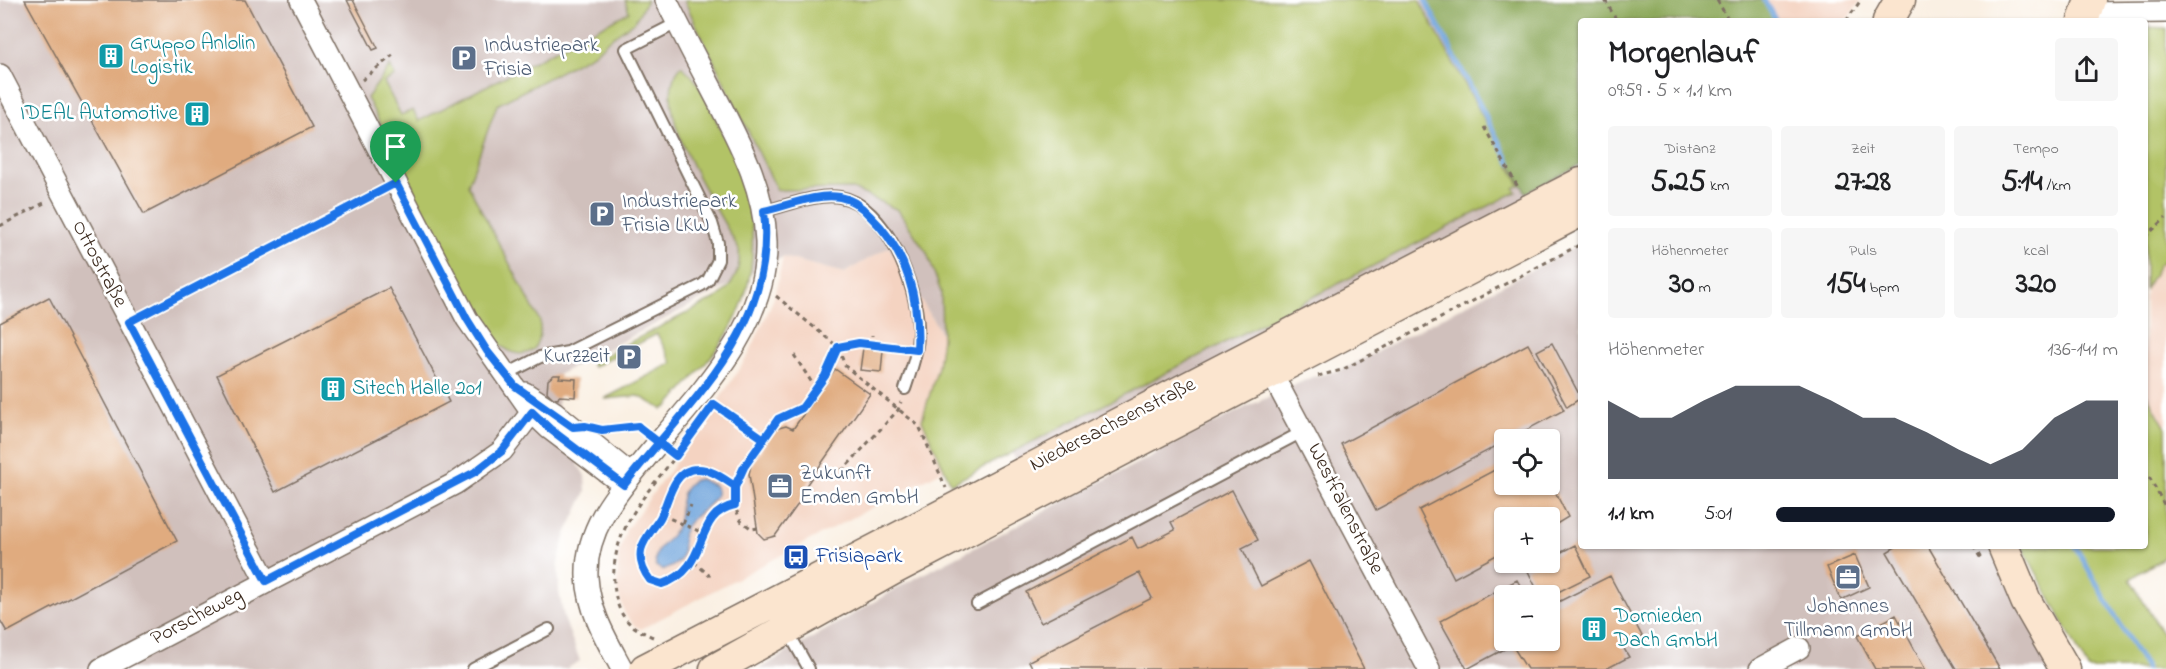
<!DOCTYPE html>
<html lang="de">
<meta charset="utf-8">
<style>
body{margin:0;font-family:"Indie Flower",sans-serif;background:#f6f6f6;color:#202124;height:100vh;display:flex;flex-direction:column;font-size:22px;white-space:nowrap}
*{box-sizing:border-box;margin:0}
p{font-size:20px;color:#757577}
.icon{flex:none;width:33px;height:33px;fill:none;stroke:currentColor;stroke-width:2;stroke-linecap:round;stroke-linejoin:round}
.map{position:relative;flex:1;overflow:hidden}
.sheet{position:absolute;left:1578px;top:18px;width:570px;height:531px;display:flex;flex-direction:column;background:#fff;border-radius:6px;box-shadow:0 2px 4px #0004}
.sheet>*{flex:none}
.controls{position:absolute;left:1494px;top:429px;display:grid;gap:12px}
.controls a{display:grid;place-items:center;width:66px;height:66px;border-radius:6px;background:#fff;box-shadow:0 2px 4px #0004;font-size:30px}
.pin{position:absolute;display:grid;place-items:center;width:51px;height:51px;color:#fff;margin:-62px -26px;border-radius:50% 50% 50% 0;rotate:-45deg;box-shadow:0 0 6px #0007}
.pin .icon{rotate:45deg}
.round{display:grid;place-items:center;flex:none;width:63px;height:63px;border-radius:6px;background:#f6f6f6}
.head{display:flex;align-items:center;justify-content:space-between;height:102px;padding:0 30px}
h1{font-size:33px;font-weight:800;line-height:45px}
.metrics{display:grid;grid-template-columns:repeat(3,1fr);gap:9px;height:102px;padding:6px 30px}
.metrics div{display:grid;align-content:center;border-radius:6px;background:#f6f6f6;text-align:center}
.metrics b{font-size:30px;font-weight:800}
.metrics small{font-size:16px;font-weight:400}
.metrics p{font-size:16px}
.chart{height:168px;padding:12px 30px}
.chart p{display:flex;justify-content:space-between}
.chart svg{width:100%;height:108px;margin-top:6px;fill:#111827;opacity:.7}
ul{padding:0 30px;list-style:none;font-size:20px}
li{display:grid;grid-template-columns:96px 72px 1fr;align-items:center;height:45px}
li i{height:15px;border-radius:8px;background:#111827}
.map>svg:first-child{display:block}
.built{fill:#f4d3c1}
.industrial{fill:#d0c0bc;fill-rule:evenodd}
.green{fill:#b2c366;stroke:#767642;stroke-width:1.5}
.forest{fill:#8da95b;stroke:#646a3c;stroke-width:1.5}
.water{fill:#6fa4dc;stroke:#55677d;stroke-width:1.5}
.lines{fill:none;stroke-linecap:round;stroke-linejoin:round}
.stream{stroke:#6fa4dc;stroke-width:5}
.building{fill:#e0ab7f}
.service-casing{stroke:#7e6f63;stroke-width:14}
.minor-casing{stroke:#7e6f63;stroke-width:24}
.secondary-casing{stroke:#7e6f63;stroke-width:33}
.path{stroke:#7e6f63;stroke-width:3;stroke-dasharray:4.5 4.5;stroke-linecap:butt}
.service{stroke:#fff;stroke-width:10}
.minor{stroke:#fff;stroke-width:21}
.secondary{stroke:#fbe5cf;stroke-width:30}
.route-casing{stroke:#fff;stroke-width:12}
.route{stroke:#1a73e8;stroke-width:8}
.labels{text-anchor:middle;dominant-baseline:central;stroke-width:5;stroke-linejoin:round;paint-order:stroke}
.culture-label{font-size:21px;fill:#0d838f;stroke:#fff;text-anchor:start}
.service-label{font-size:21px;fill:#4e5e75;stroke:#fff;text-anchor:start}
.street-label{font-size:21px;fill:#3b2a1e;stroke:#fff}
.transit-label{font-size:21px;fill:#164399;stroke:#fff;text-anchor:start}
</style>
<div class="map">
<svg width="2166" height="669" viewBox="0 0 2166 669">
<rect width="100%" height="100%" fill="#fff"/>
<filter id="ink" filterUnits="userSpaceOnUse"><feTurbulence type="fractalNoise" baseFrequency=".0167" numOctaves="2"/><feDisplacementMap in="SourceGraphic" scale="12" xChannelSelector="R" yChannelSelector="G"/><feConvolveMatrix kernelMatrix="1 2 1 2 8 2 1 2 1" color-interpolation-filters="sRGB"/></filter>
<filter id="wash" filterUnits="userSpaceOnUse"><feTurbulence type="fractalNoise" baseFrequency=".008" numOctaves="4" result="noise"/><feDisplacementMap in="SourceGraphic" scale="24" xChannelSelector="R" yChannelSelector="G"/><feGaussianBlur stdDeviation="1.35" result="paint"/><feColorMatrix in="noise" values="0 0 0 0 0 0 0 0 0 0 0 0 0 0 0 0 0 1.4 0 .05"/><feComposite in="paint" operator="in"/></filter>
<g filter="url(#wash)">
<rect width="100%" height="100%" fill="#faf0e3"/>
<!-- built -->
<path class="built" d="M1764 0H1861L1846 21H1776Z
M2166 218V508L2145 469V237Z
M889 247 1004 438 641 629 635 626 625 615 617 589 618 556 626 530 698 432 749 354 774 298 783 257 844 273Z"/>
<!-- industrial -->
<path class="industrial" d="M0 0H1425L1540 219 1029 486 1004 438 889 247 844 273 783 257 548 380 547 392 553 398 558 399V407L589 450 578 464 585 476 586 492 566 534 558 562 559 592 564 618 580 661 566 669H0Z
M1581 244V546H1988L2026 601 2065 669H759L908 582 1240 410 1312 377 1342 370ZM1504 440H1550V484H1504ZM1504 518H1550V562H1504ZM1504 596H1550V640H1504Z"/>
<!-- green -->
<path class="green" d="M625 0H647L635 21 607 41 595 53 497 105 468 185 540 321V335L534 349C514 364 494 340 482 326L411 193 413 187 367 98 390 66 395 76 384 82 401 115 413 110 419 121 629 12Z
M684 0H1419L1520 185 1514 188 1516 192 951 484 922 420 938 367 942 338 941 292 927 253 898 210 853 189 777 190Z
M2145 27 2166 28V259L2159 265 2145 289Z
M681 66C702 81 711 110 722 132 755 196 767 268 728 333 711 360 688 383 667 407L662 409 639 396 604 399 672 363 657 334 593 367 591 362 718 297C734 285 741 270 739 250 720 210 644 107 681 66Z
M2145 392 2166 428V556L2130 579 2166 640V669H2088L2022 546H2145Z"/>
<!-- forest -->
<path class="forest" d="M1425 0H1764L1776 21H1581V164L1526 193Z"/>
<!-- water -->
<path class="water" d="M700 479 715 486 717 494C711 508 693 513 685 528 677 545 694 562 662 570L656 566C652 546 671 542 677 526 682 515 678 499 685 489 689 482 693 480 700 479Z"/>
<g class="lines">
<!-- stream -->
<path class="stream" d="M1425 0 1510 163
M1764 0 1776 21
M2075 546 2146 669"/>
</g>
<g id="blocks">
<!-- building -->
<path class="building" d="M25 0H245L312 127 144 214Z
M347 0H353L378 48 373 50Z
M389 288 449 402 275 492 217 375Z
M49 297 177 541 7 632 0 620V323Z
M1552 343 1581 398 1567 407 1537 351Z
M1528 344 1564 410 1376 510 1341 444Z
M863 348 883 350 881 372 860 370Z
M835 369 870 394 805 487 809 489 775 536 764 539 758 533 749 474 751 465 775 429 786 426 793 429Z
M554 375H560L559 378 576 379 575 397 559 396 558 399 553 398 547 392 548 380Z
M1504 465V484H1551L1568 517 1550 528V518H1504V551L1454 578 1419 510Z
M1232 490 1258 540 1242 548 1261 586 1309 561 1364 669H1033L1029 661 1152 598 1139 573 1041 623 1026 592 1132 537 1138 549 1175 530 1171 522Z
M1575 545 1590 576 1550 596H1540L1527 569 1540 562H1550V558Z
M1897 546H1928L2000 669H1956L1887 552Z
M1855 555 1869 587 1841 600 1827 567Z
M1610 576 1643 638 1623 647 1629 657 1606 669H1527L1512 645 1467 669 1440 621 1517 580 1526 596H1504V640H1550V606Z
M1896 615 1925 669H1875L1857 636Z"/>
</g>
</g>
<g filter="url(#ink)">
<use href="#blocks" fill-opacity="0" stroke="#7e6f63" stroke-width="1.5"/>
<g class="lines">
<!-- service casing -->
<g class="service-casing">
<path id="service" d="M764 211C787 206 816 193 840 197 886 204 917 286 918 327 919 349 912 368 905 389
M505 375 540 357 568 352 702 285 708 280 718 260V243L712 223 626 49 677 23
M977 604 1304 431
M787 630 809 669
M473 669 549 629"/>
</g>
<!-- minor casing -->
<g class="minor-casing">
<path id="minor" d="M301 0 467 319 532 412 550 429 624 485
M2086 13 2166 12
M0 75 266 581
M1265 361 1429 669
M525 393 554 412 631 475
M101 669 456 483 502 451 532 412
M622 669C606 639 589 611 587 577 585 530 615 495 643 461 694 399 769 328 766 241 764 188 741 146 718 101 700 67 683 34 666 0
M1760 669 1799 648"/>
</g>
<!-- secondary casing -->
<g class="secondary-casing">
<path id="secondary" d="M1888 21 1900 0
M2083 21 2090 0
M2003 546 2026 601 2065 669
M645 669 1581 183
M715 669 894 569 1581 211"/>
</g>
<!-- path -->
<path class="path" d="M1605 0 1617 21
M1717 0 1729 21
M1846 21 1861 0
M362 80 393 55
M1484 127 1519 189
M0 226 46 202
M2145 237 2166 218
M776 296 838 347 845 366 919 426 946 488
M146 313 380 191
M872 345V335
M794 355 816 389
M1318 376 1342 370 1581 244
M716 405 764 439
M607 429 634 426 644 431
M2145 469 2166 508
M824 475 844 469 898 410 901 402
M734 505C690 517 713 568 662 584L650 580C643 571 639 562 641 550 644 538 654 528 660 518 669 503 672 469 697 468 710 468 725 480 735 486
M662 515 703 533
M683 524 691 505
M758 528 752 529 741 521 734 505 735 487 744 467 778 419 803 408 825 376 838 347 859 343 902 348
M1973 546 1982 560
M694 562 710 576
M653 637C630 627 619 618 615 592 605 528 657 483 691 437"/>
<!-- service -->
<use href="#service" class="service"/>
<!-- minor -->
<use href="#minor" class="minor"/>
<!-- secondary -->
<use href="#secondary" class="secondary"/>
</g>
</g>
<g class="lines" filter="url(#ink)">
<!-- route casing -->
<g class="route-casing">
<path id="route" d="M396 183 467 319 487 351 515 386 573 427 585 426 602 430 638 426 640 428 676 456 714 404 764 439 744 467 735 486C725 480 710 468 697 469 672 469 668 504 660 518 654 528 644 538 641 550 639 562 643 571 650 580L662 584C712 568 691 514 735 505V487L744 467 778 419 802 408 825 376 838 347 859 343 917 350C920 301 907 251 870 216 862 207 853 199 840 197 816 193 787 206 764 211 777 329 690 400 624 485L550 429 532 412 502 451 475 472 266 581 129 322 396 183"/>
</g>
<!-- route -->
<use href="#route" class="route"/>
</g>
<!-- icons -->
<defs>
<g id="building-square" transform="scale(1.35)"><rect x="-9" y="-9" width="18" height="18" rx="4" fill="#0f9aa8" stroke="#fff"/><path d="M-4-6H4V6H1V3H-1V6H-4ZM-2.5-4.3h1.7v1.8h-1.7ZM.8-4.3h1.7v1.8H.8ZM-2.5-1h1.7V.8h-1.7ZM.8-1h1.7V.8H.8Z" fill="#fff"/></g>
<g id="parking-square" transform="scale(1.35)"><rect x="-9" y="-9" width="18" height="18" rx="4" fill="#5c6f8a" stroke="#fff"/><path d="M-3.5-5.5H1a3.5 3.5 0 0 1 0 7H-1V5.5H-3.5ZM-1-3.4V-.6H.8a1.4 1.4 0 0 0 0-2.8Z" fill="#fff"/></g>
<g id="office-square" transform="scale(1.35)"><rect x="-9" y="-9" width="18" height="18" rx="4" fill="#5c6f8a" stroke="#fff"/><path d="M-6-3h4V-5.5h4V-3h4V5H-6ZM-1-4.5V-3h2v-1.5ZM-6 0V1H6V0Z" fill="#fff"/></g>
<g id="bus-square" transform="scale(1.35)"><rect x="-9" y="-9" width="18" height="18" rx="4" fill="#1a4fb4" stroke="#fff"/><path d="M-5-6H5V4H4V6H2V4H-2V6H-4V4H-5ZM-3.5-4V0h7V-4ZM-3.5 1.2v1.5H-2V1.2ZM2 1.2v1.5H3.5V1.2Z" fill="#fff"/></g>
</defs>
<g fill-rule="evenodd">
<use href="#building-square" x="111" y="56"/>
<use href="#parking-square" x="464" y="58"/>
<use href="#building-square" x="197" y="114"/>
<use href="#parking-square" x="602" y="214"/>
<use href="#parking-square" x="629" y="357"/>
<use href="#building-square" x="333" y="389"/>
<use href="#office-square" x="780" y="486"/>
<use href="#bus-square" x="796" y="557"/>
<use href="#office-square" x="1848" y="577"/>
<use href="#building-square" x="1594" y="629"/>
</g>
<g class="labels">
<!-- culture labels -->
<g class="culture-label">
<text x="130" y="44">Gruppo Anlolin<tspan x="130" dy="24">Logistik</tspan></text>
<text x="178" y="114" text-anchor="end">IDEAL Automotive</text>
<text x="352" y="389">Sitech Halle 201</text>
<text x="1614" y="617">Dornieden<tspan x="1614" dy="24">Dach GmbH</tspan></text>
</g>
<!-- service labels -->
<g class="service-label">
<text x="484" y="46">Industriepark<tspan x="484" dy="24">Frisia</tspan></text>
<text x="622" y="202">Industriepark<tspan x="622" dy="24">Frisia LKW</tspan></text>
<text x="610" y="357" text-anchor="end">Kurzzeit</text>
<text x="800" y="474">Zukunft<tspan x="800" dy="24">Emden GmbH</tspan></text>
<text x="1848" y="607" text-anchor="middle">Johannes<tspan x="1848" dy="24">Tillmann GmbH</tspan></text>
</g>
<!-- street labels -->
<g class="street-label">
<text transform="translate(99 264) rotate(62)">Ottostraße</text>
<text transform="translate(1113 425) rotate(-27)">Niedersachsenstraße</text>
<text transform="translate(1345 509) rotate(63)">Westfalenstraße</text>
<text transform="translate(197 617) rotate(-28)">Porscheweg</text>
</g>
<!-- transit labels -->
<g class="transit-label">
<text x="816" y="557">Frisiapark</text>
</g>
</g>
</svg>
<div class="controls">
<a><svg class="icon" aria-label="locate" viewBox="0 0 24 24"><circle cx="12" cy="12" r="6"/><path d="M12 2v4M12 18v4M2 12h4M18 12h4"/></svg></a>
<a>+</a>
<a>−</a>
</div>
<div class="pin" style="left:396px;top:183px;background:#1e9e55"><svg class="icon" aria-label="arrive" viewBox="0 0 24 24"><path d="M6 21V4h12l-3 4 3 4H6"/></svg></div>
<section class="sheet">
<div class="head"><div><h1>Morgenlauf</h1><p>09:59 · 5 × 1.1 km</p></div><a class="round"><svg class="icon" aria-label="share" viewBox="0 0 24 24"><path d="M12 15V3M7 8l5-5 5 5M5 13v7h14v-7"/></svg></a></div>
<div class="metrics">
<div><p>Distanz</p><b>5.25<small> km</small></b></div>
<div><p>Zeit</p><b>27:28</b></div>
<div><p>Tempo</p><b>5:14<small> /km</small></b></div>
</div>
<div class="metrics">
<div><p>Höhenmeter</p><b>30<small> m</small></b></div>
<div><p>Puls</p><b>154<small> bpm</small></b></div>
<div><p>kcal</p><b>320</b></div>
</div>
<div class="chart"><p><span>Höhenmeter</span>136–141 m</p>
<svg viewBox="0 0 160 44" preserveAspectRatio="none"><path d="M0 44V12L10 19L20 19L30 12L40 6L50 6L60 6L70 12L80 19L90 19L100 25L110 32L120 38L130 32L140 19L150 12L160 12V44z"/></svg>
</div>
<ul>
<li><b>1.1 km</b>5:01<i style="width:99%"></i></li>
</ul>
</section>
</div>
